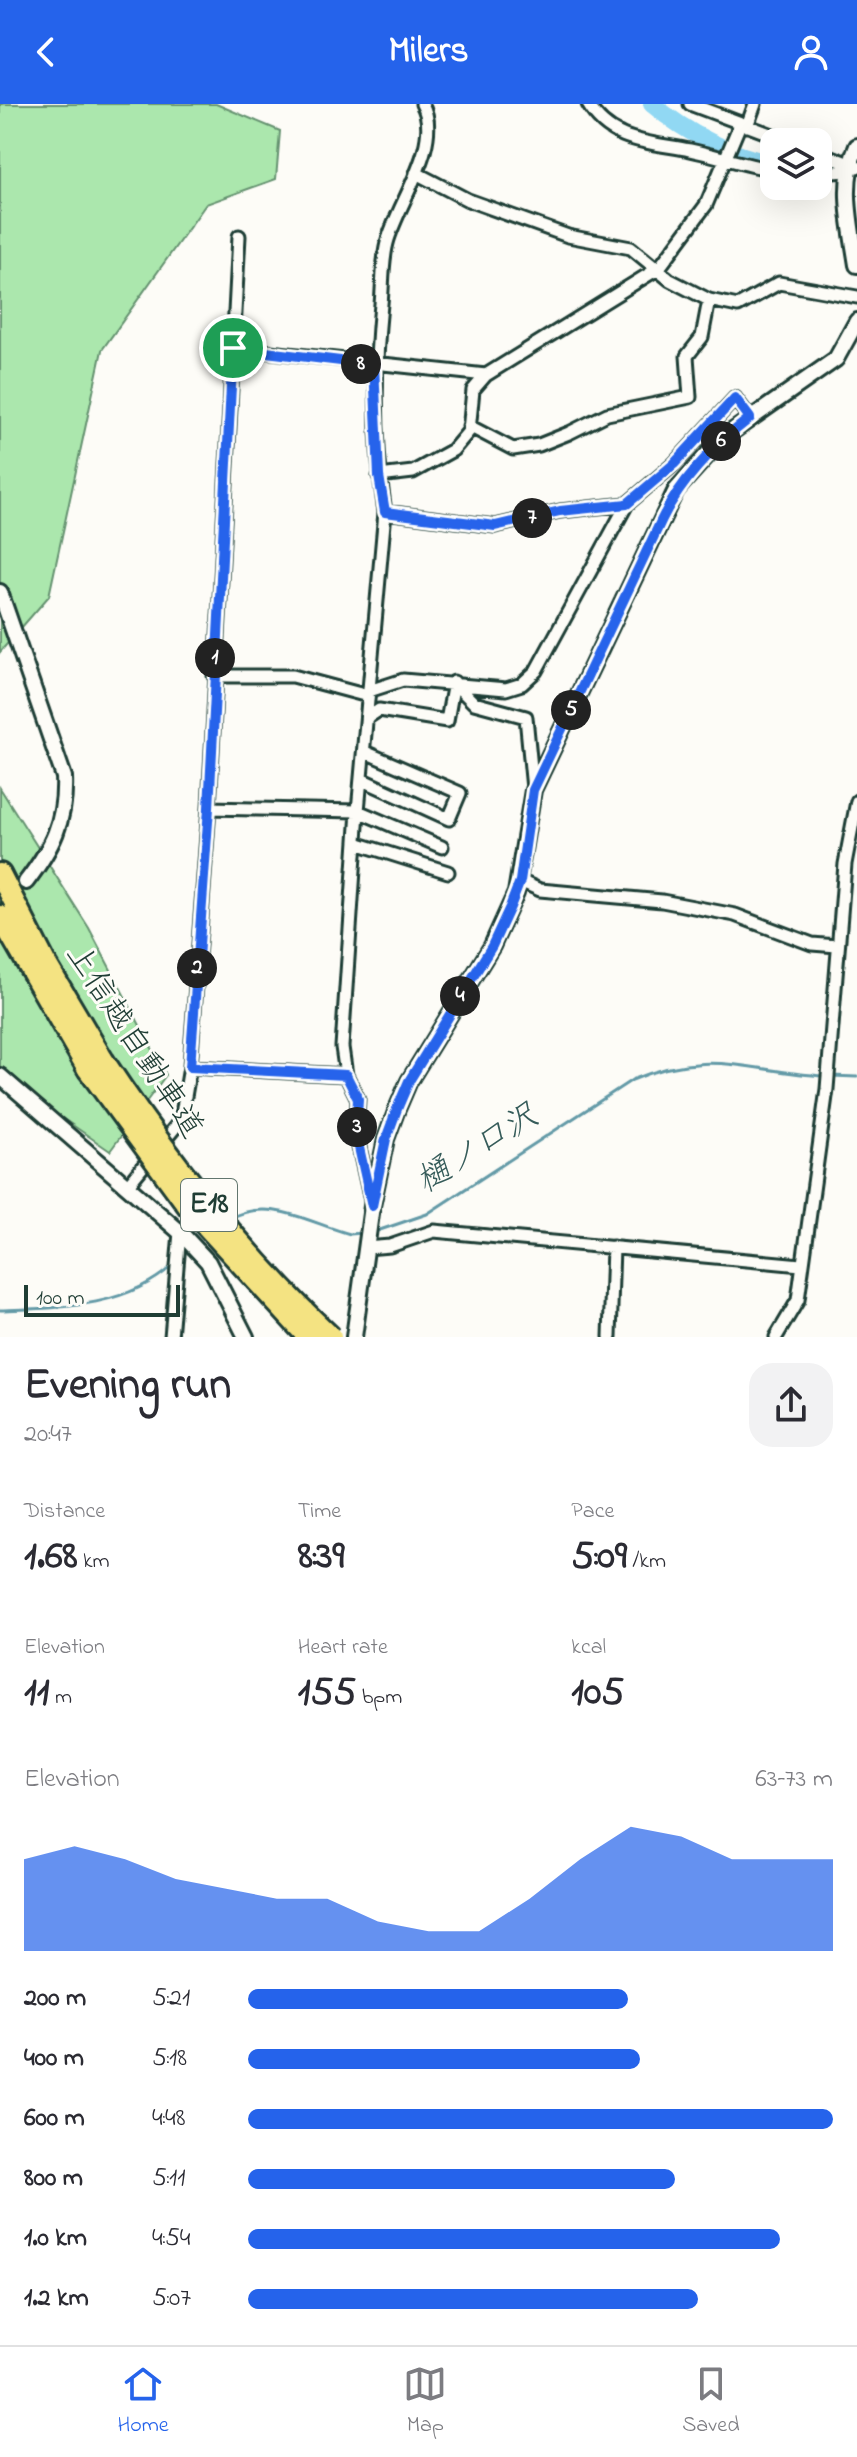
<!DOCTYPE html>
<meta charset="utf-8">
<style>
body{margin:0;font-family:"Indie Flower","Klee One",sans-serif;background:#f2f2f3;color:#2b2b33;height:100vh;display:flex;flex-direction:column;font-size:30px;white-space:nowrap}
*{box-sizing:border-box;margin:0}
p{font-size:26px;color:#7c7c81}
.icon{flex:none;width:44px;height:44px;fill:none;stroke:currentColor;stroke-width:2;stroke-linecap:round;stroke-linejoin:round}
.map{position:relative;height:1233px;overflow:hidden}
.sheet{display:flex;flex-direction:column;background:#fff;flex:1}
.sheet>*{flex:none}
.buttons{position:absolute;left:760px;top:24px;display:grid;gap:16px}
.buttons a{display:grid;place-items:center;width:72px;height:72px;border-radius:16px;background:#fff;box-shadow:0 8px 32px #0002;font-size:40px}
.scale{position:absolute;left:24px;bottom:20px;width:156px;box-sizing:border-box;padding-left:8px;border:4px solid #1f3d34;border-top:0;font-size:22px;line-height:28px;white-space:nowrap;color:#1f3d34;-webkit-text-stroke:6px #fdfcf7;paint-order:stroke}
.pin{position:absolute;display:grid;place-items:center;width:68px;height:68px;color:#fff;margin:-34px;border:4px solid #fff;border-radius:50%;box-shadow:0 2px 8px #0007}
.km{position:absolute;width:40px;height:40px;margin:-20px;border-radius:50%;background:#222;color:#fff;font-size:22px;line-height:40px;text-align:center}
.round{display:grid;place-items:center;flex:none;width:84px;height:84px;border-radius:24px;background:#f2f2f3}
.summary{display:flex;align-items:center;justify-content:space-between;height:136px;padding:0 24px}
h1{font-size:44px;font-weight:700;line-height:60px}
.metrics{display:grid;grid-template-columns:repeat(3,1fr);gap:12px;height:136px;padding:8px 24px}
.metrics div{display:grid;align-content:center}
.metrics b{font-size:40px;font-weight:700}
.metrics small{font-size:22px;font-weight:400}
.metrics p{font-size:22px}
.chart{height:224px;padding:16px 24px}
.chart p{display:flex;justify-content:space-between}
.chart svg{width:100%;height:144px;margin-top:8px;fill:#2563eb;opacity:.7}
ul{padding:0 24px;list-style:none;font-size:26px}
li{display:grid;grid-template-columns:128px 96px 1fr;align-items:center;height:60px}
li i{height:20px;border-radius:10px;background:#2563eb}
header{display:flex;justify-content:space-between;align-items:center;height:104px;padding:0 24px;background:#2563eb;color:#fff;font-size:36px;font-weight:700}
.tab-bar{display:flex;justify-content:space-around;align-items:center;height:112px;border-top:2px solid #e1e1e2;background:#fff;font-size:22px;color:#7c7c81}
.tab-bar a{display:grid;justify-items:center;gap:4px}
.tab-bar .selected{color:#2563eb}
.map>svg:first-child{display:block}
.green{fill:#abe7ad;stroke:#659270;stroke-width:2}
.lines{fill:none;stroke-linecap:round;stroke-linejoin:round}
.stream{stroke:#639aa7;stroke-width:3}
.river{stroke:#91d8f3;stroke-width:18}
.street-casing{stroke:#1f3d34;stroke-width:17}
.secondary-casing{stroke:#1f3d34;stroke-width:20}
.highway-casing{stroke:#1f3d34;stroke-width:26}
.street{stroke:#fdfcf7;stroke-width:11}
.secondary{stroke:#fdfcf7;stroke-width:14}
.highway{stroke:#f4e382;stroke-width:20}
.highway-bridge-casing{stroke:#1f3d34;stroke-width:26;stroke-linecap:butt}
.highway-bridge{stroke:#f4e382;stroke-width:20}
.route-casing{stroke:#fff;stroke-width:16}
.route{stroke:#2563eb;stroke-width:10}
.labels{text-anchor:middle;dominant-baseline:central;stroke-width:6;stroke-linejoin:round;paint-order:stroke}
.shield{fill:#fdfcf7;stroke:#62766e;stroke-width:2}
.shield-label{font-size:30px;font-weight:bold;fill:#1f3d34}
.street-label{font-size:32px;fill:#1f3d34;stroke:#fdfcf7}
.water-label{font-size:34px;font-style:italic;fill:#365c5a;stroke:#fdfcf7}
</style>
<header><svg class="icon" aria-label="back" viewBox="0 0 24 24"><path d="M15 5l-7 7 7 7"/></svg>Milers<svg class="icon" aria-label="person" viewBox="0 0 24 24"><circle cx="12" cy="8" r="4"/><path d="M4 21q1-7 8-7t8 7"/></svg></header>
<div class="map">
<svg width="857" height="1233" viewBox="0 0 857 1233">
<rect width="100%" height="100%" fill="#fdfcf7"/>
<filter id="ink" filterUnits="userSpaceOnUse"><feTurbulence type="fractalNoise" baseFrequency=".0125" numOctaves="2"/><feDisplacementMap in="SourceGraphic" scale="16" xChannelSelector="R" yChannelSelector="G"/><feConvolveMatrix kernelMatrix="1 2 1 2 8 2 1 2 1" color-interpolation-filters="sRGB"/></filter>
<g filter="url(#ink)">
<!-- green -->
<path class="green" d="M0 0H216L280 27 276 75 206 100 102 246 49 492 0 548Z
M0 684 89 824 166 971 110 1047 0 971Z"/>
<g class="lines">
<!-- stream -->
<path class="stream" d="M831 972 857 973
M229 1115C269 1092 309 1119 350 1130L363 1129
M374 1128 427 1110 632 976C707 944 748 967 824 972
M0 1206C60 1204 127 1204 174 1160"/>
<!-- river -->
<path class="river" d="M652 0C685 28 732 53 774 60
M818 63 826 62"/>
<!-- street casing -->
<g class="street-casing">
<path id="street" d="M588 0C610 39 650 38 690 46 718 52 745 61 774 66
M690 0 791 38
M747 22 755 0
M818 48 857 63
M416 69 468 96 568 132 631 144 670 176 709 196 702 233 687 252 690 293 607 310 569 329 539 341 513 345 469 322
M818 69 847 67
M709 196 738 202 779 179 857 193
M233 244 486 271
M379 372 413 368 453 346 469 327 473 286 486 271 659 164 706 101 740 20
M385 408 495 422 560 407 627 400 674 360 735 294 750 314
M214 572H293L368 592
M454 579 474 599 526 613 533 685
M369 587 403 576 506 585 522 580 536 567 627 400
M367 614 379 606 447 617 454 578
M363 676 449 715 460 689 365 648
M209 704 358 707 442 743
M356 739 448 768
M520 777 540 786 662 797 735 811 812 840 837 842
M190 963 346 971
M127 1082 181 1016 190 963 209 704 239 132
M372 1101 356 1030 358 995 346 971 342 943 358 707 385 408C374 338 374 270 381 200 383 180 382 158 387 139 397 100 444 38 422 0
M366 1144 390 1142 434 1127 801 1161
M171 1233 180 1128
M610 1233 613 1143
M776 1233 798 1196 827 985 845 760 857 697"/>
</g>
<!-- secondary casing -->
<g class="secondary-casing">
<path id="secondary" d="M857 42C840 80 851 121 857 161
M0 488 64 673C66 717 52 744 26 778
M0 972 180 1128 208 1158 246 1233
M354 1233 372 1102 386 1035 397 1005 409 977 492 842 516 789 533 686 676 386 723 334 836 255 857 217"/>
</g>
<!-- highway casing -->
<g class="highway-casing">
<path id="highway" d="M0 770 45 858 103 956
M0 812 88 965"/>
</g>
<!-- street -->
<use href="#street" class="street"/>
<!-- secondary -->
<use href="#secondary" class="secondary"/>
<!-- highway -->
<use href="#highway" class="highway"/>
<!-- highway-bridge casing -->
<g class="highway-bridge-casing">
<path id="highway-bridge" d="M103 956C169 1056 243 1151 331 1233
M88 965 189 1103 308 1233"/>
</g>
<!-- highway-bridge -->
<use href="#highway-bridge" class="highway-bridge"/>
</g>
</g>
<g class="lines" filter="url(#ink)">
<!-- route casing -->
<g class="route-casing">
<path id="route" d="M233 244 374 261 379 372 385 408 495 422 560 407 627 400 674 360 735 294 750 314C714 342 682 374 662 415L533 686 520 777 510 803 492 842 409 977 397 1005 386 1035 372 1102 356 1030 358 995 346 971 190 963 209 704Z"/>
</g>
<!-- route -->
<use href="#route" class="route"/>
</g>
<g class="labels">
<!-- shield labels -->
<rect class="shield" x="181" y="1075" width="56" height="52" rx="6"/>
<g class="shield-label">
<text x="209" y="1101">E18</text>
</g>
<!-- street labels -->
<g class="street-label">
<text transform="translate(133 938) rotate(57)">上信越自動車道</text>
</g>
<!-- water labels -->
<g class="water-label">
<text transform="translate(478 1046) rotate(-32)">樋ノ口沢</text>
</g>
</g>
</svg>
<div class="buttons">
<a><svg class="icon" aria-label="layers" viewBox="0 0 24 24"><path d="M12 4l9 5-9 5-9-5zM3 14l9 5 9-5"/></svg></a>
</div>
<div class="scale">100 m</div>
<div class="pin" style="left:233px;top:244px;background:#1e9e55"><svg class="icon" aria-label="arrive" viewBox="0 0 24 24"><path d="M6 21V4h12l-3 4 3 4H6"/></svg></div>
<b class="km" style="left:215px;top:554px">1</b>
<b class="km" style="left:197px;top:864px">2</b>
<b class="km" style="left:357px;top:1023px">3</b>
<b class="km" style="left:460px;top:892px">4</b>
<b class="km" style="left:571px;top:606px">5</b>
<b class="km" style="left:721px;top:337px">6</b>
<b class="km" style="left:532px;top:414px">7</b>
<b class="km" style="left:361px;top:260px">8</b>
</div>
<section class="sheet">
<div class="summary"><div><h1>Evening run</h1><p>20:47</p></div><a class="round"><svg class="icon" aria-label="share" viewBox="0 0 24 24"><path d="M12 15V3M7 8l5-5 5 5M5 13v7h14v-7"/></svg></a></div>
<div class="metrics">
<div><p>Distance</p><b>1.68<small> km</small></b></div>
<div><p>Time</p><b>8:39</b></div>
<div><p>Pace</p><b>5:09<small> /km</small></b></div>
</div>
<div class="metrics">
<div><p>Elevation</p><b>11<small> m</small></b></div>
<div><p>Heart rate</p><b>155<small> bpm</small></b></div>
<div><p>kcal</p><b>105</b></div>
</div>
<div class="chart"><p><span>Elevation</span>63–73 m</p>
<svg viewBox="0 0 160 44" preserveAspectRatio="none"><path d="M0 44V16L10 12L20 16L30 22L40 25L50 28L60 28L70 35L80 38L90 38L100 28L110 16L120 6L130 9L140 16L150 16L160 16V44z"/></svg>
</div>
<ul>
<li><b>200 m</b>5:21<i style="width:65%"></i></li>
<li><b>400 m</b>5:18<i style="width:67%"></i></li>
<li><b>600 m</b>4:48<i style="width:100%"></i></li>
<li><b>800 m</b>5:11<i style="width:73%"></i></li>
<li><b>1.0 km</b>4:54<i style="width:91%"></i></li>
<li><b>1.2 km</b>5:07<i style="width:77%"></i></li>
</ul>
</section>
<nav class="tab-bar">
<a class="selected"><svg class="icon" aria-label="home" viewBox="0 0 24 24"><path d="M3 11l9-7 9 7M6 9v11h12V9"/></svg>Home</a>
<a><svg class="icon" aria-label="map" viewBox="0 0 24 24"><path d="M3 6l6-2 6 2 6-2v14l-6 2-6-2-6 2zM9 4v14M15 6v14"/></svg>Map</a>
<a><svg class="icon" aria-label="saved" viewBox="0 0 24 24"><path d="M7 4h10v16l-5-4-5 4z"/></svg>Saved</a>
</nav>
